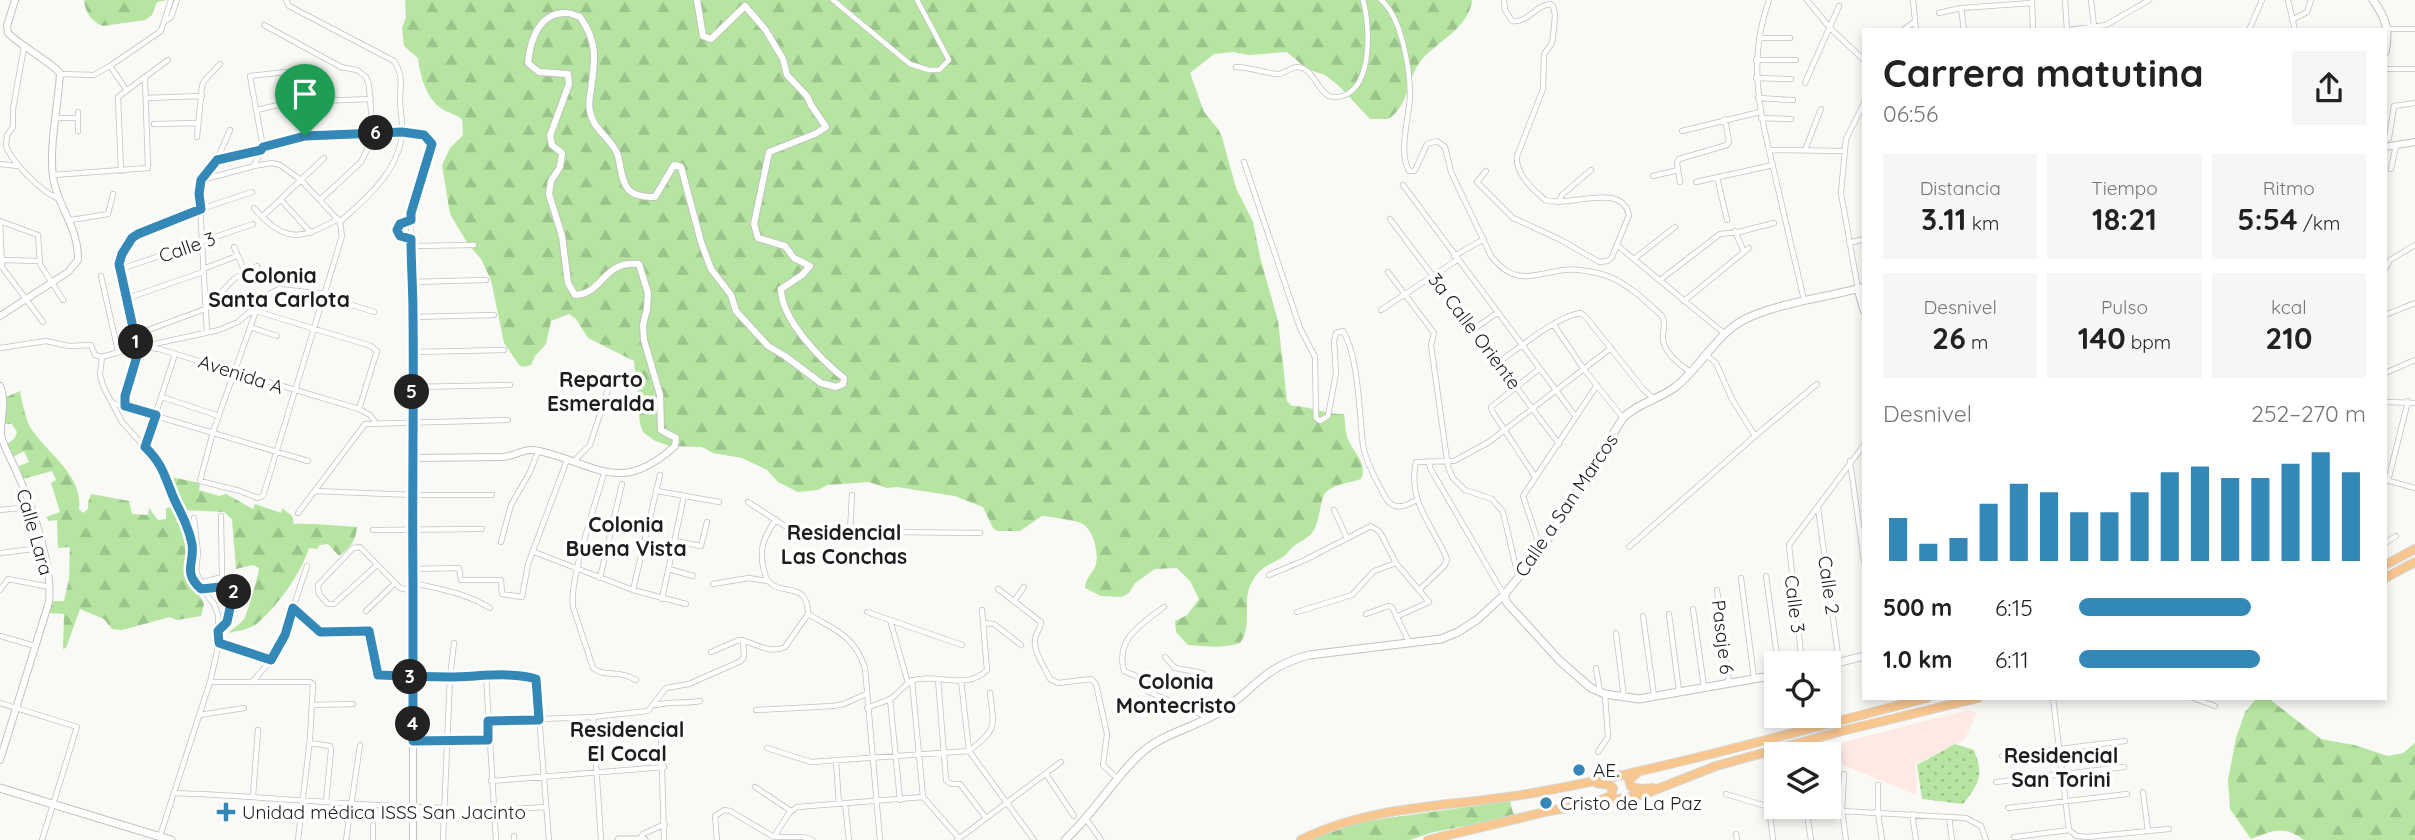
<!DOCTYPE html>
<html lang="es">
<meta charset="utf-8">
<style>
body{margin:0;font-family:Quicksand,sans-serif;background:#f6f6f6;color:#222;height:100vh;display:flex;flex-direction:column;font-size:26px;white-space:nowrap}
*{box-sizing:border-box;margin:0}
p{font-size:23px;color:#767676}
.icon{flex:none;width:38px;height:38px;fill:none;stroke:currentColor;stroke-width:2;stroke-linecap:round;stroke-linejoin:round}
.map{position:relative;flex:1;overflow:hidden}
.details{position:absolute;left:1862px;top:28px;width:525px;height:672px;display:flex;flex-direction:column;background:#fff;border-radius:0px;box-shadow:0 4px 10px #0003}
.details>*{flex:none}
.fabs{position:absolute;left:1764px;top:651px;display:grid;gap:14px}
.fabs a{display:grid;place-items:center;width:77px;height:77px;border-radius:0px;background:#fff;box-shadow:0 4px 10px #0003;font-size:35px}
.pin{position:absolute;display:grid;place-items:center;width:60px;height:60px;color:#fff;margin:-72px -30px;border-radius:50% 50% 50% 0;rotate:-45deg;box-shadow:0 0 7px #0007}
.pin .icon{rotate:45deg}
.km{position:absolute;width:35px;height:35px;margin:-18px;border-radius:50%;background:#222;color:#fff;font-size:19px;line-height:35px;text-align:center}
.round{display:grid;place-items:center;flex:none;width:74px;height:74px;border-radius:0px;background:#f6f6f6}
.head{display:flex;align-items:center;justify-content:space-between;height:119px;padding:0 21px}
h1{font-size:38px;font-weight:800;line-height:52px}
.metrics{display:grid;grid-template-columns:repeat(3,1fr);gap:10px;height:119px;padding:7px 21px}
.metrics div{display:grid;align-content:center;border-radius:0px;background:#f6f6f6;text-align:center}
.metrics b{font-size:30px;font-weight:800}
.metrics small{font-size:19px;font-weight:400}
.metrics p{font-size:19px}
.chart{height:196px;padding:14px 21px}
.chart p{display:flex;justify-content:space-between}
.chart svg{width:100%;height:126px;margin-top:7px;stroke:#3488b8;stroke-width:6}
ul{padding:0 21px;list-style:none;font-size:23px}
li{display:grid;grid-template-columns:112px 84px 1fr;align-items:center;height:52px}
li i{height:18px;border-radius:9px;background:#3488b8}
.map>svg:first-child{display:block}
.commercial{fill:#fee9e4}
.forest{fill:url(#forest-firs)}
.park{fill:url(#park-dots)}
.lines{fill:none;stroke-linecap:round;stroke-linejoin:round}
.minor-casing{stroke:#c2c2bf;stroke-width:6}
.tertiary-casing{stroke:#c2c2bf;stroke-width:8}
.secondary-casing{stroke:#c2c2bf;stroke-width:9}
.trunk-casing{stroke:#d6d6d6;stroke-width:10}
.minor{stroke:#fff;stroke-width:4.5}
.tertiary{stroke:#fff;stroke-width:6}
.secondary{stroke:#fff;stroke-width:7}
.trunk{stroke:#f8c68f;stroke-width:8}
.route-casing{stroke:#fff;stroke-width:14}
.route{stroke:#3488b8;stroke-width:9}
.poi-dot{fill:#3488b8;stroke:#fff;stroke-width:2.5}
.labels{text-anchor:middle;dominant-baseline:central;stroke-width:7;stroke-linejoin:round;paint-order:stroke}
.street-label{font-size:19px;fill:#1e1e1d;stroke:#fff}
.poi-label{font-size:19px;fill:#1e1e1d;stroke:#fff;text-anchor:start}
.neighbourhood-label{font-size:21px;font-weight:bold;fill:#1e1e1d;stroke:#fff}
</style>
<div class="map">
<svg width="2415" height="840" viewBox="0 0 2415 840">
<defs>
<pattern id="forest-firs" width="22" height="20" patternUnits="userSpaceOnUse" patternTransform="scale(1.75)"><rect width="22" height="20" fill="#b5e5a1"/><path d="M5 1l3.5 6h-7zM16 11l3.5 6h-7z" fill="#9bc48a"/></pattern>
<pattern id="park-dots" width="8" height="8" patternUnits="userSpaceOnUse" patternTransform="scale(1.75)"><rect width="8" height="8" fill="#b5e5a1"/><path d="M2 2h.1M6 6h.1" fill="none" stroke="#9bc48a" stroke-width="1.8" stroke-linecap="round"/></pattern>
</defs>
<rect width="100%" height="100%" fill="#f9f9f5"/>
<!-- commercial -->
<path class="commercial" d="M1968 710 1977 713 1964 740 1915 765 1917 782 1916 795 1843 765 1836 744Z"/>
<!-- forest -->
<path class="forest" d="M84 0H167L157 2 152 15 145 20 103 26C91 22 85 11 84 0Z
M405 0H1472C1469 27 1440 40 1423 58 1406 76 1411 105 1388 119H1370L1339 86 1325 75 1307 69 1287 52 1249 55 1233 52 1214 54 1190 73 1204 112 1218 129 1222 137 1236 188 1253 222 1261 261 1278 321 1287 401 1292 406C1311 406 1326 415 1344 414 1345 421 1345 430 1347 437 1353 453 1368 462 1361 479 1350 483 1336 483 1326 492 1320 498 1320 523 1312 533 1307 539 1300 541 1294 546 1290 549 1287 554 1283 557 1271 564 1260 567 1253 580 1240 600 1254 624 1240 643 1222 649 1206 646 1188 645L1176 632 1175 621 1187 615 1199 599 1190 581 1177 568 1155 569 1135 583 1129 593 1122 597 1101 596 1085 588C1085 577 1094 573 1096 564 1099 552 1093 528 1081 523 1077 521 1047 516 1042 516L1020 531H997L993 528 983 507 955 496 897 487 887 488 869 482 827 485 818 490 798 492 778 482 767 470 742 458 713 453 702 447 670 446 655 441 643 432 640 424 634 361 588 338 576 319 569 314 551 321 546 344 535 356 531 365 523 367 519 365 504 343 491 280 481 259 468 244 450 214 442 165 450 148 463 135 462 119C456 114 448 113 442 109 426 98 420 76 418 58L404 46 402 28 406 17Z
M20 391C21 398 26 420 30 427 47 454 83 474 79 509L83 513 88 509V503L91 494 129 501 132 514 148 515 149 508 158 520 166 519V508L172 507 182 522 188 545 187 573 204 604 201 616 177 620 170 617 122 630 112 629 104 619 80 609 66 648 63 649 64 614 49 613 52 601H64L69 579 70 547 58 548 57 520 49 521 46 517 60 512 51 483 56 480 52 471 23 479 19 466 29 462 24 451 13 457 7 444 15 438 17 432 12 424H2L4 398Z
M171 477 200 483 199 490 219 496 226 494 253 509 255 504 281 513 282 508 292 516 294 524C315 523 336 526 357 527 355 542 351 547 339 556L328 544 320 545 317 549 309 548C302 572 275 610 255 625 247 630 236 631 228 633 233 628 242 624 245 617 248 611 259 573 259 568L253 565 236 569 232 519 224 512 183 510Z
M2257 698H2268L2321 739 2354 745 2388 756 2403 753 2415 743V840H2304C2283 825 2274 830 2251 839L2230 809 2228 780 2236 738 2245 712Z
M1510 801 1514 816 1430 833 1410 840H1310L1353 823Z"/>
<!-- park -->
<path class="park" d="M1955 744 1974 750C1984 776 1979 783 1963 804L1922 799 1917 765Z"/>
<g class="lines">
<!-- minor casing -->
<g class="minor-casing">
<path id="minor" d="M286 0 289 6 394 61C404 77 400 85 400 103 401 115 404 129 401 141 394 176 365 199 340 222
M833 0 910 64 929 70H939L949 60 917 0
M1381 0C1402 17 1410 70 1410 96 1409 119 1398 150 1409 171H1414L1416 168 1427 144 1437 141 1445 147 1451 172 1491 256C1514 286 1532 275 1563 270 1575 268 1589 271 1601 274 1623 279 1646 301 1662 316 1665 324 1664 326 1663 334 1661 351 1678 363 1690 372
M1769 0C1746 64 1761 116 1776 180 1785 220 1795 260 1804 300
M1807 0 1830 28 1864 60
M1913 0 1916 30
M2032 0 2033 30
M2065 0 2067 30
M2091 0 2094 26
M2288 0 2295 30
M1961 8 1964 30
M1939 13 1961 8 2032 3
M167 20 171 17 177 0
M2292 20 2307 12 2311 0
M264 25 341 67 357 70 366 77 369 85 373 137 361 162 320 200
M2388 29H2415
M1903 30 1914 22
M2069 30 2106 25 2149 0
M2249 30 2262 0
M1759 38H1790
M24 47 13 109V127L7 135 6 146C12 162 43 194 60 199
M1756 60H1796
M110 66 126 89
M1236 67C1249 67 1269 74 1278 74 1285 74 1290 67 1298 67 1313 68 1317 90 1329 96 1334 98 1340 97 1345 95 1373 83 1370 24 1363 0
M2385 69H2415
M60 74 94 75 110 66 161 31 171 0
M1756 78 1791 79
M1805 83 1839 6
M146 98 202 96
M1758 98 1793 100
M257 110 291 102 371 99
M56 118H78
M1761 118 1791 119
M154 124 198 123
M78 131V112
M1682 131 1760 112
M197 137 202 86 204 81 220 64
M2385 142 2389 138 2394 106 2415 103
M263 147 305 137 402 132 424 135 432 144 411 213 413 458
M1769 150 1844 151
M1805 150 1821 109
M218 159 261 150
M1244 162 1300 328 1315 357 1316 418 1320 421 1328 416 1336 373 1334 341 1336 333 1343 331C1359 357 1359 414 1363 445 1366 461 1374 476 1382 491 1385 497 1389 505 1396 506 1403 508 1410 503 1417 500
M0 164 18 166
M254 166 272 163 280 165 301 180 340 222 342 236 263 496 258 498 240 491 200 481 213 432 256 311
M2391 169 2396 145
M121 171 118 97 168 60
M1486 171 1477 182 1513 218 1561 240 1599 262 1608 261 1612 257 1629 215C1621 181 1571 208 1545 200 1533 189 1515 174 1517 156L1543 89 1544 54 1552 43 1554 28 1555 15 1553 6 1550 4C1534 6 1529 23 1512 21L1505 10 1504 0
M53 175 148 168 145 78
M1653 176 1678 170
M1717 177 1727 220
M202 180 254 166 263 147 250 76 286 72
M1680 182 1677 163 1679 159 1727 145 1729 142 1725 119
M1696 182 1773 165
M1403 185 1576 417
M281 200 311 233
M1559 202 1562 195 1591 170
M254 208C284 242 299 241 338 219
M262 217 324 158
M1390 219 1559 444
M71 220 108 214 113 194
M411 220 400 224 397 230 400 236 411 239
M0 221 2 267 43 322
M0 221 38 235 40 264 63 300
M1735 231 1744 252
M1849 243 1864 239
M411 246 474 245
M1618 246 1725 334
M234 247 245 272
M1454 256 1484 239
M1634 259 1675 227
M1 260 40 261
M121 269 253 224
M203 269 237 256
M2385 269 2390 260 2415 245
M1388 272 1434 333 1431 345 1448 467 1453 478 1465 490 1492 499 1503 512 1518 576
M101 276 118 351
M1660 280 1720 234 1739 232 1774 223
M412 282 486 280
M1858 289 1841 193 1846 139 1864 103
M324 296 374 312
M128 298 203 272
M1684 301 1749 248
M1381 310 1457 260
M247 314 256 311 371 346 377 351 359 409
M2385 315 2415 303
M413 317 494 315
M1554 325 1583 368 1623 418
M250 327 277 336
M1474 329 1497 313
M207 332 199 186 201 180 217 160 230 130
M135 335 205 309 234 279 257 266
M137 346 119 264 132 238 201 209 252 192
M145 346 219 330 238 322 271 293 279 289 325 294
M0 348 46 341 69 346 91 345 95 355 102 357
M412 352 504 350
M1706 355 1716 363 1732 399 1755 436
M102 357 100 374 103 386 122 422 162 466 188 528 192 545 189 569 192 577 214 604 218 615 219 643 210 682 160 836
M102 357 140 346 159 349 359 409 370 415 375 422
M1499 362C1519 348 1556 317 1580 313L1585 316 1643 389 1653 398
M2385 373 2415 360
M412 387 510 385
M162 397 219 416
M2385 402 2415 403
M112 403 308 461
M125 405V396L140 346
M145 447 175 354
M1850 461 1864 561
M573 462 590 445 611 380
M1429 462 1430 468 1504 595
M604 473C596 503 569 579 573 607L593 668C605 678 618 669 636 680
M1534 475 1492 411 1491 407 1539 369
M2386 480 2415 488
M2388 481 2408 401
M315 491 413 495H492
M657 491 719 502
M748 502 788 528 797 531 980 533
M1818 508 1839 662
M0 510 29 507
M1334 510 1347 538
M298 513 365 424 508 420
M194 518 198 553 196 571 200 581
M592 518 647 530
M373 530 482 529
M850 532 852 495
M675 541 701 546 707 522
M501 542 511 505 530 472 538 451
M2385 543 2396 536
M1629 547 1755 436 1817 384
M1541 550 1523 496 1597 385
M534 552 633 590 686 604
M0 553 42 548
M377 565 334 604H328L319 594 318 585 353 548 360 547 400 588 413 591
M413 569 459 568 461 580H501L502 594 522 597 528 564 567 460
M669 569 693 576
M1269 575 1305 560 1371 526 1380 532 1396 563 1429 602 1396 617
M1766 576 1778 663
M600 578 622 484
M1741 578 1754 678
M413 583C440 589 466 593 490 608
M196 584 222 577 221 516
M713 584 749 578 767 581
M201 589 231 586 234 589 227 623 218 631
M998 589 1041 622C1041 630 1036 631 1035 639 1033 651 1045 668 1050 679L1058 683 1091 679 1096 684 1107 734 1103 765 1118 779
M1420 589 1445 565 1447 559C1433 525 1407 502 1416 462L1454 461 1489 442 1611 348
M0 590 8 579 50 587
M633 590 660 475
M1717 590 1729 683
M662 599 684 496
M1014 601 1024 587
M1164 607C1142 624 1115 638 1124 671L1143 679 1149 692 1207 717
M293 608 320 632 369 631 378 675H486L536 679 549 840
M1693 609 1704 687
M366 611 395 583
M867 612 962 645
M1297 612 1352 595 1374 571 1396 563
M808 614C835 630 854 635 865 668L880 840
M1366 614 1388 606 1392 607 1409 642
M1669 614 1679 691
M1643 616 1654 696
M890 620 908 683
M984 623 994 624 1021 645
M1616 633 1624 698
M0 636 35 646
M219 643 271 660
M711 652 739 640C755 642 768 655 785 647L808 614C808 581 783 596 769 582 765 578 764 571 763 566 759 546 765 536 776 519
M1802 663 1789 545 1864 445
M1596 668 1600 692
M486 675 496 840
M938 679 946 780 951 784H960L986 818
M912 680 923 797
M961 680 969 751 1034 840
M1143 681 1151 678 1167 686 1203 680 1204 678 1202 673 1175 668 1165 657
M210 682H310L313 684 310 739 298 840
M252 682 267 665 284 635 307 566
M2053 698 2069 830
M2193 698 2215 706
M890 699 900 800
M0 703 77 727 42 840
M312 705 353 704
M656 705C671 701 685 704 700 701
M867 708C876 704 886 702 893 697 900 692 906 682 914 680 938 673 967 691 987 670L982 610
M756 710 833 706 844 704 866 694
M200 715 244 708
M593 717 601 840
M488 721 593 717 648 711 666 688 689 684 741 661 744 657 743 640
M661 734 664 840
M413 741 488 739
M310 743 330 746 331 750 326 802
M767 748 811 762 969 751
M969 751C998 728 994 728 990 693
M1598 752 1608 737 1605 694
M2002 756 2125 741
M836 761 839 804
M1046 774 1074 816
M1844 774 1842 810 1846 840
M491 781 664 767
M1996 782 2124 767
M1878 785V813L1882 840
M755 787 791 811
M2143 792 2148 831
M174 793C264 796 355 806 446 808
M1726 794 1769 807 1966 818 1981 826 1986 840
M253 796 258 730
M923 797 959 838
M845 803 849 840
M373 807V840
M1769 807 1773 840
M1806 808 1811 840
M2008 808 2127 794
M494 810 546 807
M1912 814 1916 840
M1949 817 1952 840
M1086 819 1101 840
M2069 830 2077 836 2087 837 2169 829
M1736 834 1737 840
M514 836V840
M774 837 789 813 797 807 923 797
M2014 837 2069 830
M640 839 643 834 665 824
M346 840 360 745
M443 840 450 677 454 643
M717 840 715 816 724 810 730 811 774 837H803L812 840
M957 840 1061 762"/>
</g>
<!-- tertiary casing -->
<g class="tertiary-casing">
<path id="tertiary" d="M2385 147 2415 142
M0 316 68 272 78 260C79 227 57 207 53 177 49 146 58 106 60 74 56 65 19 45 8 33L7 26 15 0
M0 386C7 402 0 419 1 435 4 449 13 462 18 475 33 509 53 566 49 602L0 760
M413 840V458L503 457C516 456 525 447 539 451 597 464 620 496 675 446L676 438 661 430 660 395 644 340 643 325 647 309 648 293 639 264C602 260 604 294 575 295L568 283 562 236 549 194 551 181 560 167 562 153 552 145 550 136 569 84 568 74 539 72 528 63C530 42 538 14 564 13 569 12 576 16 580 17 598 42 595 60 591 89 590 96 588 104 590 111 593 131 614 140 618 156 624 182 621 197 655 197L674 165 681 167 701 242 711 269 731 295 736 311 768 346 785 356 821 383 836 387 843 384 844 378C821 360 781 319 781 289L802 275 810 266 794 258 785 246 758 238 754 224 769 152 815 134 826 127 811 105 807 96 787 75 783 59 765 29 745 6 711 39 703 36 697 0"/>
</g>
<!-- secondary casing -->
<g class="secondary-casing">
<path id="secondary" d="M2373 0C2386 18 2390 31 2385 52
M1858 289 1864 310
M1504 595 1507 603 1560 661 1591 688 1605 694 1639 699 1776 675
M1829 665 1864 656
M0 788 171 840
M619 840H644
M1065 840C1093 814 1112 781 1139 755 1162 733 1194 728 1220 712 1237 702 1250 687 1266 675 1279 665 1294 659 1309 655L1441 639 1458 632 1478 619 1504 595 1541 550 1623 418C1638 403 1657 400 1674 388 1697 371 1711 343 1734 326 1761 305 1830 297 1864 287"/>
</g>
<!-- trunk casing -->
<g class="trunk-casing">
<path id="trunk" d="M2385 565 2415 549
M2385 578 2415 562
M1636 774 1629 780 1631 787 1642 789 1653 788
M1597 783 1609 785 1613 788 1611 796 1601 800
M1301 840C1374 803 1460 807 1539 792 1670 768 1798 731 1927 698
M1428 840 1549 811 1642 795 1716 766 1842 731 1978 698"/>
</g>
<!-- minor -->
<use href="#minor" class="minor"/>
<!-- tertiary -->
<use href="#tertiary" class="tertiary"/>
<!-- secondary -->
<use href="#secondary" class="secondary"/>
<!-- trunk -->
<use href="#trunk" class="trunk"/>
</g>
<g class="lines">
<!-- route casing -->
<g class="route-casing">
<path id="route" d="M305 136 263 147 261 150 217 160 201 180 199 194 201 209 138 234 132 238 122 254 119 264 137 346H140L125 396V406L156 415 145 447C165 466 165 480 176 503 183 517 189 529 192 544 195 563 182 572 201 589L230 586 234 589 227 622 218 631 219 643 271 660 285 635 293 608 320 632 369 631 378 675C402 676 425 677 449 677 477 677 510 671 536 679L539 720 488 721V740L413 741V583C412 493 414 404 413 314 413 289 411 264 411 239L400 236 397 230 400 224 411 220V213L432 144 424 135 402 132 305 136"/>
</g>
<!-- route -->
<use href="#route" class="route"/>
</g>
<!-- markers -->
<g class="poi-dot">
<circle cx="1579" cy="770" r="7"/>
<circle cx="1546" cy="803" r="7"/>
<path d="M222.5 801.5h7v7h7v7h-7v7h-7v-7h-7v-7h7z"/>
</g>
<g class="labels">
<!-- street labels -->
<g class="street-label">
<text transform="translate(187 247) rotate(-19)">Calle 3</text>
<text transform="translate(1475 331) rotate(53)">3a Calle Oriente</text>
<text transform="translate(241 374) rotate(18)">Avenida A</text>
<text transform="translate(1566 505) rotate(-56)">Calle a San Marcos</text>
<text transform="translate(35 532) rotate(74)">Calle Lara</text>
<text transform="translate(1829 585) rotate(82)">Calle 2</text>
<text transform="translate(1795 604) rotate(83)">Calle 3</text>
<text transform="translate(1723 637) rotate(83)">Pasaje 6</text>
</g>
<!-- poi labels -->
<g class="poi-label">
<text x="1593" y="770">AE.</text>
<text x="1560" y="803">Cristo de La Paz</text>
<text x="242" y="812">Unidad médica ISSS San Jacinto</text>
</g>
<!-- neighbourhood labels -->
<g class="neighbourhood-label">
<text x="279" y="275">Colonia<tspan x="279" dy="24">Santa Carlota</tspan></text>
<text x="601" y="379">Reparto<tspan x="601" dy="24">Esmeralda</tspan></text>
<text x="626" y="524">Colonia<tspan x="626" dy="24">Buena Vista</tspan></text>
<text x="844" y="532">Residencial<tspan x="844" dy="24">Las Conchas</tspan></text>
<text x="1176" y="681">Colonia<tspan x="1176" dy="24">Montecristo</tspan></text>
<text x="627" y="729">Residencial<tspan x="627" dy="24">El Cocal</tspan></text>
<text x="2061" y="755">Residencial<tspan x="2061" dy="24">San Torini</tspan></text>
</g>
</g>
</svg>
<div class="fabs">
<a><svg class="icon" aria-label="locate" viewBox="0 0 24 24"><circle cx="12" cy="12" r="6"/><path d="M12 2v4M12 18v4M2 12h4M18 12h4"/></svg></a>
<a><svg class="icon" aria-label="layers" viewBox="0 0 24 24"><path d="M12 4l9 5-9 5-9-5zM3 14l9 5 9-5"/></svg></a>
</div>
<div class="pin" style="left:305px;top:136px;background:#1e9e55"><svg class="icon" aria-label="arrive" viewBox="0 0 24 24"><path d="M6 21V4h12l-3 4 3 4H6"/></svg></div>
<b class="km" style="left:136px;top:342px">1</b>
<b class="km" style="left:234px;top:592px">2</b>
<b class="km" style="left:410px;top:677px">3</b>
<b class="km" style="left:413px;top:724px">4</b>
<b class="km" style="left:412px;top:392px">5</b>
<b class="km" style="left:376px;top:133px">6</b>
<section class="details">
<div class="head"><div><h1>Carrera matutina</h1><p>06:56</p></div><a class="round"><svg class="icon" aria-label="share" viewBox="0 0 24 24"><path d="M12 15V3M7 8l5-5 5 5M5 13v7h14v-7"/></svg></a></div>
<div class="metrics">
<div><p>Distancia</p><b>3.11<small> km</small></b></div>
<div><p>Tiempo</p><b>18:21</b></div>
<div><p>Ritmo</p><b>5:54<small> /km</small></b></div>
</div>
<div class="metrics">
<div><p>Desnivel</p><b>26<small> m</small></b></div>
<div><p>Pulso</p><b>140<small> bpm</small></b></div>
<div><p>kcal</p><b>210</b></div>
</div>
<div class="chart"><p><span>Desnivel</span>252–270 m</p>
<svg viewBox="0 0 160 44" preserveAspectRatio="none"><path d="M5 44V29M15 44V38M25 44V36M35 44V24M45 44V17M55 44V20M65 44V27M75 44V27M85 44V20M95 44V13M105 44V11M115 44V15M125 44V15M135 44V10M145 44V6M155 44V13"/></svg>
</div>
<ul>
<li><b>500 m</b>6:15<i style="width:60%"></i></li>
<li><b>1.0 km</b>6:11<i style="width:63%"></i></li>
</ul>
</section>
</div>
